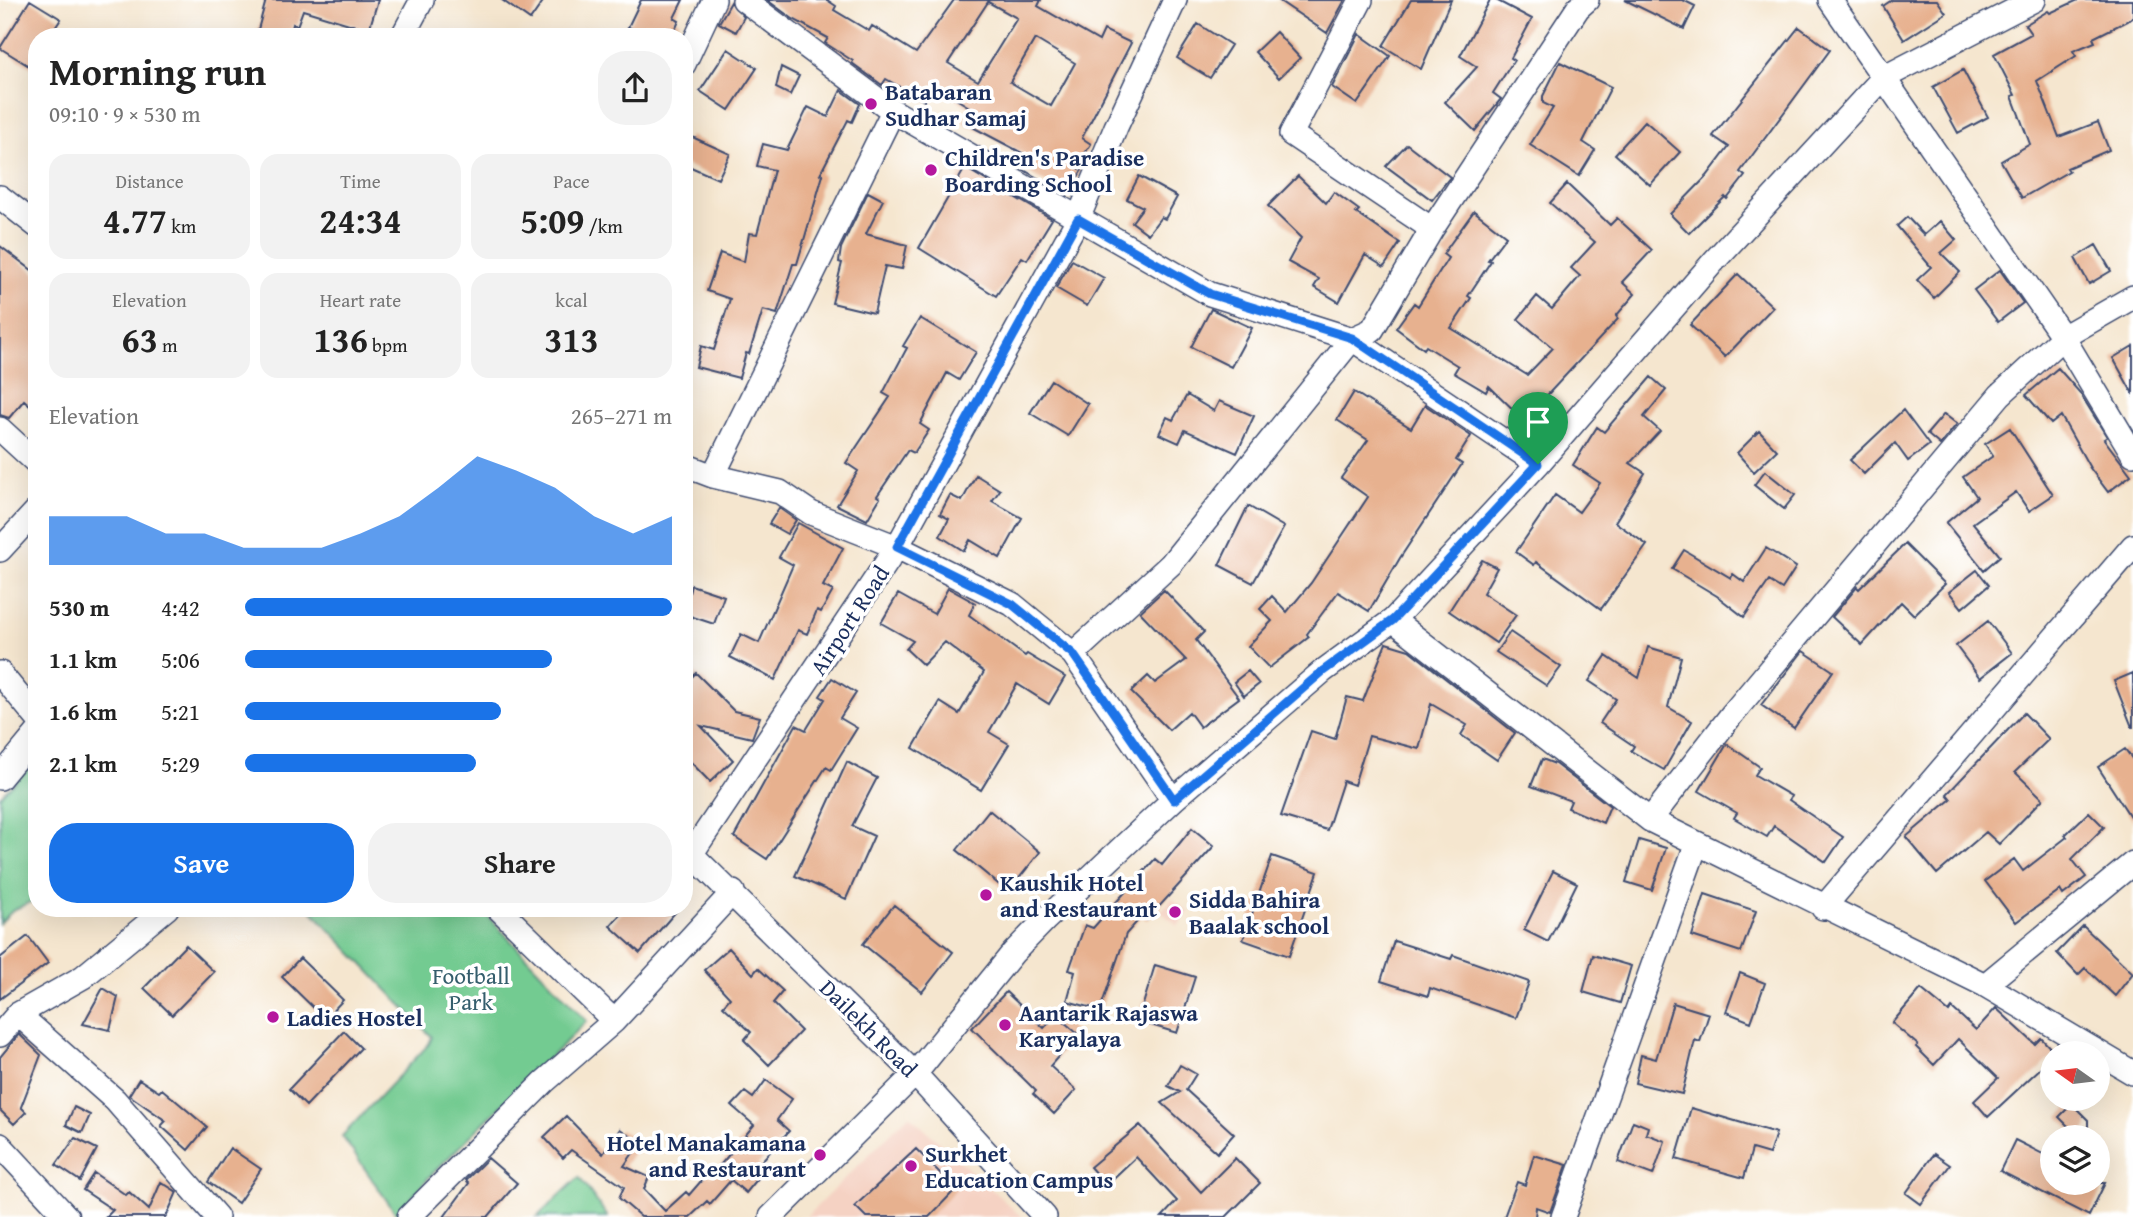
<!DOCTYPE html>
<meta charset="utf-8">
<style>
body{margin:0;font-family:"Gentium Book Plus",serif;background:#f2f2f2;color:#222;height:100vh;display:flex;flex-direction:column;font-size:26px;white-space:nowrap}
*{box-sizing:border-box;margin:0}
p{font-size:23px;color:#767676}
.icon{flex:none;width:38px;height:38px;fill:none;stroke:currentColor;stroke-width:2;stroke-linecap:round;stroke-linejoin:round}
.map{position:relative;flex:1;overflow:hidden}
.details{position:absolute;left:28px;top:28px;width:665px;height:889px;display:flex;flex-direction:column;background:#fff;border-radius:28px;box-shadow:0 7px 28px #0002}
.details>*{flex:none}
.needle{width:46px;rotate:284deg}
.tools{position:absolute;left:2040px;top:1041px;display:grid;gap:14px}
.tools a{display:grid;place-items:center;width:70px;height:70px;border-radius:50%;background:#fff;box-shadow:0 7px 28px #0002;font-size:35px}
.pin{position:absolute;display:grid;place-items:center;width:60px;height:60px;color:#fff;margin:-72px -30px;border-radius:50% 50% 50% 0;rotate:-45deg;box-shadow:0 0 7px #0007}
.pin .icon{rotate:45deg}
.round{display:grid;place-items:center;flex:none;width:74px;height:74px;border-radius:28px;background:#f2f2f2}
.summary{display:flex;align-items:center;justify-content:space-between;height:119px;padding:0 21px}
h1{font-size:38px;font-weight:600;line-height:52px}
.figures{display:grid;grid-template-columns:repeat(3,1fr);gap:10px;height:119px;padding:7px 21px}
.figures div{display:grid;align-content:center;border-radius:18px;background:#f2f2f2;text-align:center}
.figures b{font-size:35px;font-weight:600}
.figures small{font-size:19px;font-weight:400}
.figures p{font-size:19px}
.chart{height:196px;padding:14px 21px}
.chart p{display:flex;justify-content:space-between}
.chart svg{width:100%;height:126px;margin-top:7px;fill:#1a73e8;opacity:.7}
.cta{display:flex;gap:14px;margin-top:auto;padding:14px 21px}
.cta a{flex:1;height:80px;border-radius:28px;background:#1a73e8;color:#fff;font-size:28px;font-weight:600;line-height:80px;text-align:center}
.cta a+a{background:#f2f2f2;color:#222}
ul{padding:0 21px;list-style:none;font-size:23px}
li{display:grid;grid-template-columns:112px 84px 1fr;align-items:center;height:52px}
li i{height:18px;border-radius:9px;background:#1a73e8}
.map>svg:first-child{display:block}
.built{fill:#f5d2c3}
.green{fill:#73cb91;stroke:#477d78;stroke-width:2}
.building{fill:#e7b18f;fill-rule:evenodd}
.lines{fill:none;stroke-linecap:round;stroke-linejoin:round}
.minor-casing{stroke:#3c4a6f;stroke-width:26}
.minor{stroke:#fff;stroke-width:23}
.route-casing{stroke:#fff;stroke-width:14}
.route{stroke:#1a73e8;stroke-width:9}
.poi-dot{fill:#b5179e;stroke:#fff;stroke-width:2.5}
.labels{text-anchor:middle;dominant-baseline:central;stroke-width:7;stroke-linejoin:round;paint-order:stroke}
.poi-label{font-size:23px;font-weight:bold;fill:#1b2f5e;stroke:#fff;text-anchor:start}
.street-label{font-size:23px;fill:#1b2f5e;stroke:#fff}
.park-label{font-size:23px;fill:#355e6d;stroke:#fff}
</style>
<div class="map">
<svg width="2133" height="1217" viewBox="0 0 2133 1217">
<rect width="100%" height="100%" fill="#fff"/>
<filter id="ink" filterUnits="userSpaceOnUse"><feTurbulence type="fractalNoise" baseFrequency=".0143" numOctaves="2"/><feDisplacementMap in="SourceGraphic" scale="14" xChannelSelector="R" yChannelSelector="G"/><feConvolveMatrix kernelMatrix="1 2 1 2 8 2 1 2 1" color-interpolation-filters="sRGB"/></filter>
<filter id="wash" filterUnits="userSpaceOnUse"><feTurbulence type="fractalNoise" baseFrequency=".00686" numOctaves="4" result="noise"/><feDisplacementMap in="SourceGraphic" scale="28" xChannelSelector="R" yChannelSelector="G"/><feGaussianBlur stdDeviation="1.57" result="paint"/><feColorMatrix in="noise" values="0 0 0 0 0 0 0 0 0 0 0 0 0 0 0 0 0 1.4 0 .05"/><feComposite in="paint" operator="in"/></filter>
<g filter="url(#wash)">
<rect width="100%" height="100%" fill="#f5e6cf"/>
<!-- built -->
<path class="built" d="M1172 898 1189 912 1178 926 1161 912Z
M909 1115 1022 1217H806Z"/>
<!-- green -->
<path class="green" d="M37 760V899L13 910 0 923V796Z
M309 908H480L587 1021 430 1176 397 1215 342 1136 429 1044 432 1037Z
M579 1177 608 1217H537Z"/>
<g id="blocks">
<!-- building -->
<path class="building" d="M30 0 61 19 49 37H37V71L0 48Z
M266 0H378L369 30 303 10 297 26 293 24 290 37H256Z
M502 0H544L530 20Z
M641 0H683L674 18 679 21 672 37H650L628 27Z
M767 0H827L836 6 834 10 869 31 872 26 916 53 954 0H1041L1038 6 1099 41 1104 30 1131 43 1082 138 1091 144 1076 167 1082 170 1067 195 1017 166 1024 154 963 122 971 108 933 85 924 101 886 79 882 85 852 63 853 61 825 43 828 38 793 19ZM988 2 1017 18 978 81 948 63ZM1035 39 1075 63 1051 106 1010 82Z
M1278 0H1345L1327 33Z
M1411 0H1451L1421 69 1383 46Z
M1490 0H1496L1532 19 1511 58 1514 60 1493 93 1501 99 1475 131 1445 102 1477 67 1460 56Z
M1625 0H1683L1695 6 1684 29Z
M1892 0H1937L1946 13 1904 40 1883 6Z
M2078 0H2133V18L2093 38 2095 42 2073 51 2076 56 2037 81 2059 137 2098 122 2109 150 2067 168 2069 171 2022 198 2001 161 2030 144 2012 96 2015 95 1994 54 2031 34 2025 25 2048 11 2050 13Z
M731 2 744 17 736 32 719 23Z
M1198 24 1231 45 1210 78 1177 58Z
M1799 27 1830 50 1740 172 1745 176 1727 199 1725 197 1689 233 1670 214 1707 176 1729 147 1713 136Z
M1276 32 1300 58 1279 78 1255 52Z
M1359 34 1390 56 1357 104 1332 87Z
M728 49 757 68 729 110 700 91Z
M1560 62 1611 87 1583 142 1595 150 1579 176 1530 145 1553 108 1543 103V96Z
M781 67 799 76 790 95 776 88Z
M1963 70 1988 117 1958 133 1933 87Z
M841 90 860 104 852 122 848 120 820 174 823 175 797 264H793L777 314 763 310 749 354 746 353 739 378 696 367 701 346 714 350 730 299 707 291 720 253 744 262 749 233 757 234 774 170 757 166 763 144 787 150 808 107 828 117Z
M1645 121 1680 152 1650 185 1615 154Z
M690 136 730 154 718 179 684 164V149Z
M1407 144 1450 177 1432 200 1386 166Z
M965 168 1052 219 1027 260 1022 257 996 296 919 248Z
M1139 176 1177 197 1165 219 1161 217 1148 234 1132 222 1143 207 1127 199Z
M1298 176 1326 203 1334 192 1359 210 1356 213 1400 243 1384 267 1365 255 1339 302 1314 287 1319 279 1288 262 1301 238 1268 206Z
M1567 184 1610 225 1617 218 1652 250 1622 282 1635 294 1616 316 1618 319 1524 420 1489 386 1486 392 1454 373 1458 366 1426 346 1424 349 1396 328 1414 303 1418 306 1448 258 1443 254 1474 211 1506 236 1488 260 1491 261 1468 296 1471 298 1451 328 1527 375 1553 348 1518 319 1537 296 1552 309 1580 276 1571 268 1595 242 1550 203Z
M868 192 883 200 866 234 907 245 902 269 885 266 874 313 832 303 842 263 839 262 841 248Z
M1907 217 1924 235 1940 221 1956 240 1941 253 1960 272 1934 298 1917 280 1931 267 1897 226Z
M2096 245 2111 271 2089 284 2075 258Z
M0 246 37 274V411L24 400 9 418 0 415Z
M1072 260 1104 278 1087 306 1056 288Z
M2000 270 2023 303 1998 322 1974 290Z
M1738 274 1773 307 1725 357 1690 325Z
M1211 309 1252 328 1231 367 1191 347Z
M920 318 976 352 959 380 947 373 920 424 929 430 914 453 908 450 877 496 880 498 867 520 837 505 858 471 846 463 890 397 883 393 907 348 903 346Z
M2133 346V394L2113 358Z
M2058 368 2080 393 2107 437 2104 439 2131 475 2108 492 2090 468 2061 416 2051 424 2026 395Z
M1651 377 1666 390 1644 417 1660 431 1630 463 1645 473 1615 522 1647 545 1601 609 1536 562 1534 565 1516 552 1555 495 1579 512 1600 483 1573 465 1597 427 1604 432Z
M1051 380 1088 404 1068 436 1030 413Z
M1354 392 1411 428 1425 405 1471 436 1456 460 1462 464 1400 558 1369 611 1338 592 1307 634 1309 637 1269 668 1248 646 1272 621 1260 609 1272 596 1287 612 1311 583 1368 497 1341 478 1368 440 1337 420Z
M1187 395 1214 411 1219 401 1254 416 1237 453 1185 430 1179 443 1159 434 1167 417 1173 420Z
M1903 410 1929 445 1908 461 1895 443 1864 474 1850 460Z
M1944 414 1957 424 1940 445 1927 434Z
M2010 428 2053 495 2029 511 2016 492 1973 523 2000 556 1984 570 1946 523 1977 497 1963 477 1993 456 1985 444Z
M1759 431 1777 450 1754 472 1737 453Z
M1765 471 1795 495 1784 509 1754 485Z
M976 475 1000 490 992 501 1022 518 1000 558 970 540 964 551 940 536 949 519 940 514 950 495 962 501Z
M1248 506 1284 527 1253 583 1219 565Z
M779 508 796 520 787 534 769 524Z
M798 523 843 548 823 586 833 591 821 612 817 610 807 634 798 630 775 680 730 657 741 634 759 643 793 565 779 557Z
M1905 544 1945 584 1914 615 1901 602 1862 645 1832 617 1857 587 1859 589Z
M1766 548 1796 567 1782 589 1769 581 1744 617 1717 596 1672 569 1684 550 1731 578 1733 574 1744 582Z
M1482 560 1497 568 1483 593 1516 615 1496 643 1449 611Z
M1977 570 1989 585 1962 608 1949 592Z
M691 585 724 596 714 624 684 614Z
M948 588 975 603 969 615 1025 656 1027 654 1065 677 1049 704 1017 684 989 732 1009 744 981 790 913 748 940 702 959 714 984 672 945 642 923 665 906 649 913 641 881 623 898 594 934 614Z
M1164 590 1204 632 1196 640 1239 698 1200 727 1189 712 1169 730 1131 692 1148 676 1155 683 1186 660 1140 612Z
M1988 621 2012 653 1980 678 1956 646Z
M1510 632 1561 667 1547 686 1496 652Z
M1386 643 1409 650 1515 733 1497 760 1461 735 1467 725 1431 704 1419 749 1369 736 1354 785 1343 781 1327 830 1281 816 1311 731 1335 739 1347 697 1363 701Z
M1648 647 1681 657 1668 707 1692 721 1664 770 1631 751 1634 746 1600 723 1616 699 1589 681 1606 656 1639 678Z
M1803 651 1833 671 1794 728 1761 705Z
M1248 671 1259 684 1244 696 1234 682Z
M696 673 734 711 760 717 752 738 701 726 733 760 710 782 684 755V684Z
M2133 673V727H2132L2114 681Z
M832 678 856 693 840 718 857 728 831 770 826 767 767 859 734 837 796 725 806 730 825 699 820 696Z
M2024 713 2049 739 2015 772 2043 799 1999 844 1986 832 1937 874 1906 837 1951 799 1947 794Z
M1727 744 1760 767 1755 775 1791 796 1789 800 1843 837 1826 862 1774 826 1767 837 1734 818 1737 813 1699 791Z
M2125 749 2133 760V821L2098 767Z
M1542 759 1555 764 1610 806 1603 823 1568 808 1571 801 1531 786Z
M847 762 877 778 852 826 874 836 846 899 795 876Z
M989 810 1040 852 1008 892 957 850Z
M2089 812 2104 827 2072 859 2086 877 2063 895 2060 890 2016 922 1985 881 2014 859 2023 871 2067 837 2065 835Z
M1192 828 1214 846 1147 920 1142 916 1126 934 1100 1010 1067 1001 1075 972 1069 970 1085 925 1093 928 1155 859 1162 865Z
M1639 840 1666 848 1652 890 1626 882Z
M1272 856 1318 872 1289 956 1243 940Z
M1553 871 1577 883 1548 942 1524 930Z
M1705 894 1756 911 1741 952 1692 936Z
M894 905 953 952 922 992 863 944Z
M626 908H679L640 953 610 926Z
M2083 926 2133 973 2115 996 2085 968 2078 975 2057 953Z
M28 936 48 963 0 999V958Z
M1394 941 1451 959 1453 955 1529 982 1516 1018 1430 988 1428 996 1381 981Z
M186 945 214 972 172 1015 144 988Z
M729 948 753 974 758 968 783 991 773 1003 801 1031 769 1065 744 1040 751 1032 723 1006 730 998 704 970Z
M1593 955 1631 966 1620 1003 1583 992Z
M300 958 343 1000 325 1019 282 977Z
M1155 965 1195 977 1177 1033 1138 1021Z
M1740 973 1765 983 1751 1022 1726 1012Z
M103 988 118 997 110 1030 83 1024Z
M1921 989 1949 1012 1952 1008 1976 1030 1996 1008 2035 1044 2041 1038 2056 1054 1988 1117 1974 1101 1998 1078 1958 1039 1934 1065 1916 1047 1918 1045 1892 1023Z
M1006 992 1044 1028 1056 1015 1078 1034 1050 1066 1076 1090 1054 1114 1033 1094 1036 1091 972 1028Z
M1673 1003 1709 1014 1700 1042 1695 1040 1682 1094 1635 1083 1641 1055 1656 1059Z
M344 1031 361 1048 306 1106 289 1089Z
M19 1034 41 1055 21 1107 26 1112 14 1124 0 1110V1057Z
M1180 1065 1196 1074 1186 1090 1234 1134 1217 1153 1162 1103 1180 1092 1168 1086Z
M139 1079 159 1092 162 1089 207 1127 188 1150 161 1126 166 1121 129 1095Z
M766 1080 792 1099 777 1120 789 1131 758 1165 764 1171 746 1193 731 1180 710 1204 707 1201 690 1217H641L619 1198 624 1187 571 1150 563 1158 544 1137 566 1116 603 1154 620 1129 640 1143 624 1166 649 1177 644 1189 665 1211 686 1192 689 1195 708 1173 711 1176 754 1125 732 1106 745 1092 753 1098Z
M2072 1104 2088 1120V1127L2079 1137 2059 1117Z
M74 1107 90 1115 82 1133 66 1125Z
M1691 1108 1776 1133 1769 1154 1752 1149 1744 1178 1676 1159Z
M1633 1121 1648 1127 1646 1134 1665 1141 1653 1175 1618 1162Z
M1140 1125 1201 1192 1235 1158 1260 1183 1226 1217H1162L1177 1201 1136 1157 1106 1185 1090 1167Z
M75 1138 97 1149 80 1181 56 1165Z
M2015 1140 2053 1159V1183H2105L2089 1216 2000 1171Z
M230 1148 261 1169 238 1203 208 1182Z
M916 1149 956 1189 929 1217H866L855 1206Z
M1934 1154 1950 1165 1921 1204 1906 1193Z
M1534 1155 1567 1165 1550 1212 1536 1207 1535 1217H1504L1517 1182 1525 1185Z
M488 1158 517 1183 488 1217H444L469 1183 466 1180Z
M94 1173 126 1195 129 1192 149 1210 161 1182 177 1192 166 1217H106L113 1210 83 1190Z"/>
</g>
</g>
<g filter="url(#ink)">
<use href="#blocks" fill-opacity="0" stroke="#3c4a6f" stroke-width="2"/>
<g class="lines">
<!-- minor casing -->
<g class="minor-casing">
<path id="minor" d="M744 0 893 111 1210 294 1352 339 1538 464
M1361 0 1291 134 1432 229
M1830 0 2063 337 2133 454
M402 37 422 0
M684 64 714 0
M0 197 37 226
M0 429 37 463
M684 465 713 476 780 492 811 513 897 547 1012 604 1073 654 1173 800
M713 476 893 111
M0 550 37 510
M1393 620 1650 820 1985 985 2133 1073
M1073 654 1171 564 1352 339 1372 330 1432 229 1578 8 1587 0
M0 673 37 718
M0 778 37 733
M1650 820 1733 713 2000 395 2063 337 2133 297
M684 847 915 1074 1045 1217
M692 853 897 547 1078 219 1116 127 1175 0
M498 908 614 1021
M1823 908 2133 546
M1985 985 2133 863
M18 1014 115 1100 217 1217
M0 1035 18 1014 83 977 167 908
M0 1145 67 1217
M409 1217 544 1082 614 1021 733 892
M771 1217 915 1074 1013 953 1046 919 1173 800 1323 671 1393 620 1538 464 1715 260 1883 78 2034 0
M1563 1217 1696 845"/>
</g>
<!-- minor -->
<use href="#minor" class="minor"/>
</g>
</g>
<g class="lines" filter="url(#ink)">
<!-- route casing -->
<g class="route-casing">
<path id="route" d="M1078 219 1210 294 1352 338 1538 464 1393 620 1323 671 1174 800 1073 654 1012 604 897 547Z"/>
</g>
<!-- route -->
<use href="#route" class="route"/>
</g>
<!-- markers -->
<g class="poi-dot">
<circle cx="871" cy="104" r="7"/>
<circle cx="931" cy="170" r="7"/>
<circle cx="986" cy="895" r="7"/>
<circle cx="1175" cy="912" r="7"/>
<circle cx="273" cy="1017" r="7"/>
<circle cx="1005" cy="1025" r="7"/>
<circle cx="820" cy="1155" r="7"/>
<circle cx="911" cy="1166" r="7"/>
</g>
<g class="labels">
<!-- poi labels -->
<g class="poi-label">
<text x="885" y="91">Batabaran<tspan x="885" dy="26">Sudhar Samaj</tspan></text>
<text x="945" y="157">Children's Paradise<tspan x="945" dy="26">Boarding School</tspan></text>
<text x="1000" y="882">Kaushik Hotel<tspan x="1000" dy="26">and Restaurant</tspan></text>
<text x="1189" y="899">Sidda Bahira<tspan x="1189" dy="26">Baalak school</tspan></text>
<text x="1019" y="1012">Aantarik Rajaswa<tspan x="1019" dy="26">Karyalaya</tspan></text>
<text x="287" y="1017">Ladies Hostel</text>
<text x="806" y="1142" text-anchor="end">Hotel Manakamana<tspan x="806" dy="26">and Restaurant</tspan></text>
<text x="925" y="1153">Surkhet<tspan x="925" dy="26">Education Campus</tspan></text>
</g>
<!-- street labels -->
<g class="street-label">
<text transform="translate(849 620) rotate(-57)">Airport Road</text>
<text transform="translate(869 1028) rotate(45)">Dailekh Road</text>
</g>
<!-- park labels -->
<g class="park-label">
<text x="471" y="975">Football<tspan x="471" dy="26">Park</tspan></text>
</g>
</g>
</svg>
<div class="tools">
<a><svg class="needle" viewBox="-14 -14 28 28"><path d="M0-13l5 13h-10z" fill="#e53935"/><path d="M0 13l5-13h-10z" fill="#767676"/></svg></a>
<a><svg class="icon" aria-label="layers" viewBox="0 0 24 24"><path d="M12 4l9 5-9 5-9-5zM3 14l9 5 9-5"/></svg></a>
</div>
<div class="pin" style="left:1538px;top:464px;background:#1e9e55"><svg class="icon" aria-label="arrive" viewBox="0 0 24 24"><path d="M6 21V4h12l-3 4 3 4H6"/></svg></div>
<section class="details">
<div class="summary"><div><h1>Morning run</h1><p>09:10 · 9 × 530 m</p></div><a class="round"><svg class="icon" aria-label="share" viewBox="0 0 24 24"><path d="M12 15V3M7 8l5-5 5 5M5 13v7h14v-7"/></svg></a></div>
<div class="figures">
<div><p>Distance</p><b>4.77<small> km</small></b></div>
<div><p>Time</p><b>24:34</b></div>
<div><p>Pace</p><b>5:09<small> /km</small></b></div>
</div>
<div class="figures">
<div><p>Elevation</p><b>63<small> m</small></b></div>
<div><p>Heart rate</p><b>136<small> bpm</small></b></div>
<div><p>kcal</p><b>313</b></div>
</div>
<div class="chart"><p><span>Elevation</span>265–271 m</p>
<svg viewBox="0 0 160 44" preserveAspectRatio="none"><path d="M0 44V27L10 27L20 27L30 33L40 33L50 38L60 38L70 38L80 33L90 27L100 17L110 6L120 11L130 17L140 27L150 33L160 27V44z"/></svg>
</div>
<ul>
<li><b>530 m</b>4:42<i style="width:100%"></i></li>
<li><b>1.1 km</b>5:06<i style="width:72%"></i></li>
<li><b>1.6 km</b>5:21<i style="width:60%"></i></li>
<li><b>2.1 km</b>5:29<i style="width:54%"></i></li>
</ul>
<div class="cta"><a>Save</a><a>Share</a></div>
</section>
</div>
